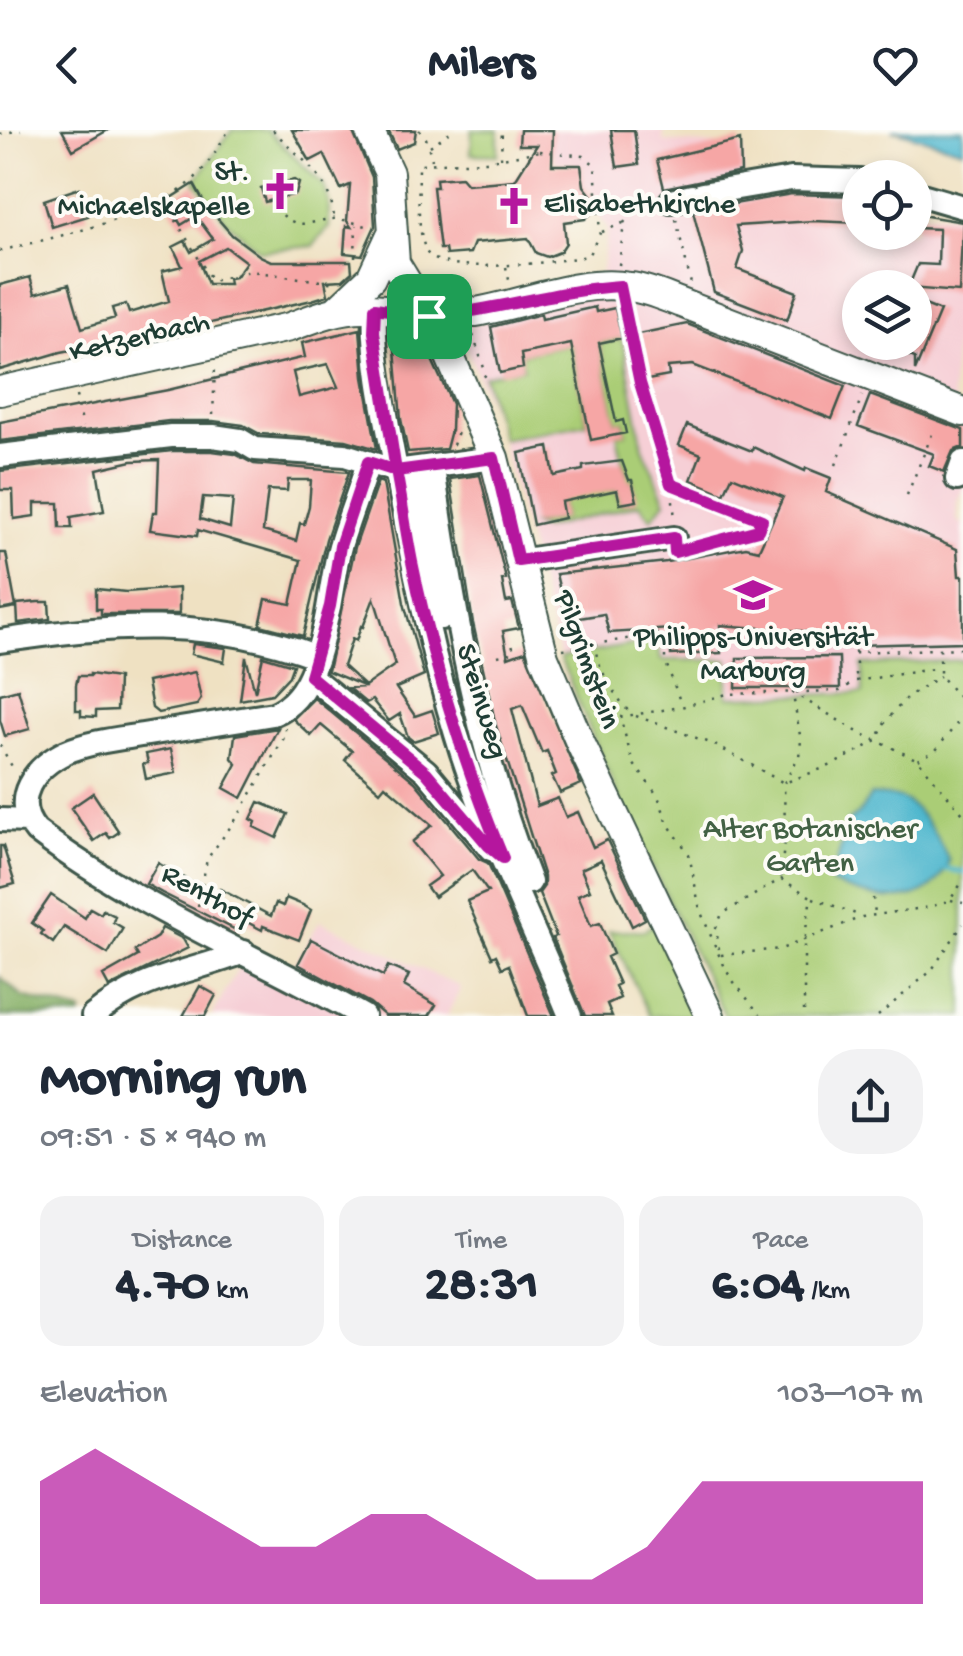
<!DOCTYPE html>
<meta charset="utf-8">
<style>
body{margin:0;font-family:"Gochi Hand",sans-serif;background:#f2f2f3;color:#1f2937;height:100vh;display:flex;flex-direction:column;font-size:38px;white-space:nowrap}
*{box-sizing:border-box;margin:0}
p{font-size:32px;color:#747a83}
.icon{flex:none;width:55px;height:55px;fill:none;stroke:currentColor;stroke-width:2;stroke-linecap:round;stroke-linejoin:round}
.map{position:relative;height:886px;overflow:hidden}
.sheet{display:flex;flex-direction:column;background:#fff;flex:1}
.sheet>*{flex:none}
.tools{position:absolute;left:842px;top:30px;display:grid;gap:20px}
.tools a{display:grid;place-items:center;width:90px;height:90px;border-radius:50%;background:#fff;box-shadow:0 5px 15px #0003;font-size:50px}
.pin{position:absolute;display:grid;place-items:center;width:85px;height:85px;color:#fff;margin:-42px;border-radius:20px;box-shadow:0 5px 15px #0006}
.round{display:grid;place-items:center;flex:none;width:105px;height:105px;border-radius:40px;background:#f2f2f3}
.summary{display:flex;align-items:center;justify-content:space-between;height:170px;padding:0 40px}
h1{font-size:55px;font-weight:700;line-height:75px}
.stats{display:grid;grid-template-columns:repeat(3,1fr);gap:15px;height:170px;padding:10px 40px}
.stats div{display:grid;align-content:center;border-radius:25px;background:#f2f2f3;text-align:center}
.stats b{font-size:50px;font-weight:700}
.stats small{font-size:28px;font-weight:400}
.stats p{font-size:28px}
.chart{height:280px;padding:20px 40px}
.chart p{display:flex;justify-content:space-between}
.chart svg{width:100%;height:180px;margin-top:10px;fill:#b5179e;opacity:.7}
header{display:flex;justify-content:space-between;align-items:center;height:130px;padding:0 40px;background:#fff;font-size:45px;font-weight:700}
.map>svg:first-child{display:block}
.built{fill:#f6cfd6;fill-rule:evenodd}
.green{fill:#aacd76;stroke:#648555;stroke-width:2.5}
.forest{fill:#87b067;stroke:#53764e;stroke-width:2.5}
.water{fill:#50b7ce;stroke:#387a81;stroke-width:2.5}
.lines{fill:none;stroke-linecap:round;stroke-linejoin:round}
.stream{stroke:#50b7ce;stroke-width:5}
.building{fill:#f6a6a5;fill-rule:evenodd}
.minor-casing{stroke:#3e5649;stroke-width:28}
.major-casing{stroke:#3e5649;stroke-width:32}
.path{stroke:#3e5649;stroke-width:2.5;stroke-dasharray:2.5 8;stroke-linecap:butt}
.minor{stroke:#fff;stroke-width:22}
.major{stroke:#fff;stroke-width:28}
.route-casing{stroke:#fff;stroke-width:20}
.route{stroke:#b5179e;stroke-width:12}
.labels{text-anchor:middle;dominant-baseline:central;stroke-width:8;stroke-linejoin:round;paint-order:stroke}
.poi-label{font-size:30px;fill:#1f3d34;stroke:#fdfcf7;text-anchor:end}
.street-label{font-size:30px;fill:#1f3d34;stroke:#fdfcf7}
.park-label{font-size:30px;fill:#426144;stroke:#fdfcf7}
</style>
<header><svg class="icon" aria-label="back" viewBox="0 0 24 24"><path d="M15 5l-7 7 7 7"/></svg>Milers<svg class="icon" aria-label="heart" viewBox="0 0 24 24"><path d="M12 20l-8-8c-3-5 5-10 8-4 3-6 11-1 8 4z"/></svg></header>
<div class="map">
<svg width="963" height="886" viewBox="0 0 963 886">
<rect width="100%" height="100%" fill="#fdfcf7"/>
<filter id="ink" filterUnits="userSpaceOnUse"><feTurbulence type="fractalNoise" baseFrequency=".01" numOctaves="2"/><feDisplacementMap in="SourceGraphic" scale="20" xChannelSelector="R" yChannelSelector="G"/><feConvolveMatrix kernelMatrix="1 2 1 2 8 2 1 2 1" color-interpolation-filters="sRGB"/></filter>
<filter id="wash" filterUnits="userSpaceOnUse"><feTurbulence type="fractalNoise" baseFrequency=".0048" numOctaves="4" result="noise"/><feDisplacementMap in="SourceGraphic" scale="40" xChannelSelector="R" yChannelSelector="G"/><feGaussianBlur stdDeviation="2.25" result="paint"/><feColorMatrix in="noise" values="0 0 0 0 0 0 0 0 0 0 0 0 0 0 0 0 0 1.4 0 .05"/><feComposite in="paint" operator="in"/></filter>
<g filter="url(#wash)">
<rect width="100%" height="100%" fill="#efe1c2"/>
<!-- built -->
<path class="built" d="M520 0H664L663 11 743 17 744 50 860 59V102H915V83L963 85 952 265 963 289V359L958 372 957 391 963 394V886H725L716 869 566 549 494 284 461 206 465 196 598 164 608 99 594 78 592 63 584 56 582 35 555 32 552 15H519ZM860 158H915V212H860Z
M320 791 461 857 447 886H212L244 828 285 849Z"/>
<!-- green -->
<path class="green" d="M232 0H267L324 56 329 73V97L313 116 260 121 226 91 195 51Z
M472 0H498V25L471 24Z
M622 208 643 318 666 371 651 389 640 374 542 399 533 395 564 388 560 368 617 360 620 374 636 371 632 350 626 351 627 339 624 337 617 305 626 303 624 291 616 292 599 213Z
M571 214 587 293 502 309 484 246 523 238 521 224Z
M658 510 661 530H728V567L863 563 862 535 963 530V886H725L620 671 560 528Z
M656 792 698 886H650L609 801 645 800Z"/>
<!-- forest -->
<path class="forest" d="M0 847 23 867 82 882 80 886H0Z"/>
<!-- water -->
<path class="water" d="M891 0H963V20L898 1Z
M871 665C881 666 896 665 904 670 925 683 939 709 949 731 929 784 873 770 831 753L841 717 848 707 847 692 860 682Z"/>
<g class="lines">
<!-- stream -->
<path class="stream" d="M946 739 963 742"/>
</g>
<g id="blocks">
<!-- building -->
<path class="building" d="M62 0H108L73 20Z
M292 0H352L372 47 375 96 362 125 344 123 346 96 351 97 347 91 350 55 341 59 324 24 310 31Z
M388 0H416L414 12 397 19Z
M520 0H553L552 35H581L584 56 595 70 593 82 585 89 564 92 566 113 560 122 547 127 536 123 528 108 474 113 470 123 446 125 445 119H440L438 103 433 57H437L436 49 461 47 467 54 515 50 537 15H519Z
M611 0H634L639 34 617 37Z
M740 10 741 42 664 58 657 30Z
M294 50 299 53 296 64 265 72 261 58Z
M194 54 205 74 232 105 260 126 271 131H351L352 142 343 150 325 151 328 165 312 170 78 223 77 219 61 222 0 240V155L30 147 35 164 69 154 82 198 115 188 112 178 126 174 129 183 169 171 162 141 182 136 173 117 185 111 191 122 213 109 196 86 181 95 167 71ZM226 117 246 132 235 147 228 148 229 154H208L199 131Z
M79 58 88 86 52 97 44 70Z
M792 64 860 66V93L813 91 736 96 743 121 737 139 797 162 787 190 714 162 693 81Z
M915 84 963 92 959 162 908 158 918 134 938 135 939 99 915 98Z
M915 171 940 181 915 241V228L879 213 915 212Z
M595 177 596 182 615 178 622 208 599 213 616 292 623 290 626 303 591 310 571 214 521 224 523 238 500 243 491 197 541 184 542 189Z
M687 194 845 256 832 289 693 235 668 237 669 246 642 251 633 205Z
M360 199 364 247 377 319 346 310 260 304 243 295 213 291H169L0 311V292L168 260 305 227 302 213ZM328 234 338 257 299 267 293 242Z
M418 205 428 221 452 274 451 300 446 319 408 322 401 289 394 208Z
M870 265 963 300V317L953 321 944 342 929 336 934 324 858 296Z
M687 295 752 321 753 317 805 341 806 338 831 348 826 362 957 419 959 446H963V512L855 515 801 501 720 495 721 523 671 525V499L609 503 604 484 567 490 556 444 667 432 746 417 759 420 783 367 732 346 724 364 691 350 701 324 679 315Z
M549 317 554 346 583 340V336L622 331 629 350H632L637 371 620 374 617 360 561 372 564 388 533 395 519 323Z
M172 321H212L235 324 254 334 349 342 326 409 303 506 260 495 266 469 291 474 301 430 198 400 197 406 150 400 153 382H157L159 330 132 331 97 339 104 381 71 387 72 398H60L59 373H35V386L14 389 13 360H0V341ZM288 350H311L309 376 304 394 300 393 296 411 263 401 268 360 287 361ZM203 367 233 369 230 398 200 389Z
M480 345 506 449 502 450 506 472 512 471 519 498 503 501 508 527 525 521 581 654 560 663 552 646 556 644 547 621 542 623 522 575 512 579 537 676 558 668 566 687 578 682 593 717 607 710 645 789 632 796 601 730 581 739 590 760 578 765 591 796 600 793 613 824 607 827 619 854 615 856 620 868 607 874 612 886H585L553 808 556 806 539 763 544 756V747L496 596 473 493 450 349Z
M378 351 383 353 404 473 424 546 396 558 415 586 432 580 439 603 413 611 408 607 400 584 389 591 372 570 366 573 348 558 366 557 328 541 355 417ZM374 468 395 535 365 556 343 536 352 509 356 511 361 496 363 497Z
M0 423H6L16 477 0 480Z
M179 458V484H101V479H96V459L126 462Z
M38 472H49L50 489 18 493 17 474Z
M193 514 226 518 224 532 191 524Z
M263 526 293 535 289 546 272 564 240 570 246 527 255 562Z
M839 527 840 558H736L737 528Z
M195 542 201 569 197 575 158 583 152 578 147 552Z
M90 544 118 548 117 580 96 581V587L81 586V580H76V555L78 546H90Z
M18 559 30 599 5 606 0 590V564Z
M314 568 415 652 479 729 488 733 554 886H528L509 835 502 838 496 825 492 827 467 771 488 762 472 740 434 767 426 756 440 746 412 712 432 695 385 655 380 661 345 630 352 621 321 595 311 606 293 589Z
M278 598 242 668 224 658 237 634 232 628 235 605Z
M171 619 176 643 146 649 143 634 148 633 146 624Z
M93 663 119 702 110 708 106 703 94 711 71 678Z
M259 672 288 684 277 708 254 697 256 692 251 689Z
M0 716H3L15 754 0 758Z
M158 733 192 753 188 760 210 772 220 759 271 786 276 773 283 776 286 768 303 775 311 780 299 810 263 796 262 800 243 790 238 801 162 763 146 754Z
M51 765 85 788 90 778 101 784 103 780 115 786 113 792 123 798 108 824 64 797 53 813 41 804 43 801 32 793Z
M162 798 183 809 188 818 109 857 103 846 138 826 135 821 157 807Z
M311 809 383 846 388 836 409 845 404 856 436 875 429 886H385L370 873 298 834Z
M200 856 216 865 205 886H183Z"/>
</g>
</g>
<g filter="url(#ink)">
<use href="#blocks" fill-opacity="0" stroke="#3e5649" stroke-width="2.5"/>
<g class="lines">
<!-- minor casing -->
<g class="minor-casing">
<path id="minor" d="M915 63 963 77
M702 64 791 49 860 51
M671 71 692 66
M375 178C372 236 389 301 400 359 416 441 431 523 456 604 485 701 532 792 570 886
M0 326 171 306H213L240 310 255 319 345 325 396 341 494 328
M433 338C453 479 477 618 530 752
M957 349 963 332
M414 353 441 488
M518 431 674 408
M0 511C109 494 210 487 315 526
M310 546 426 641 491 719
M0 690 28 691
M93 886C141 846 189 843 244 822
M363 886C254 825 135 776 36 701 9 669 35 637 66 622 89 612 117 609 142 605 186 598 229 591 273 584 329 563 325 462 341 413 349 386 360 360 368 333"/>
</g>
<!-- major casing -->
<g class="major-casing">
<path id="major" d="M369 0 389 43 395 133 444 213 494 328 544 527 579 610 710 886
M336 181 371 148 390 107
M0 261 290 197C314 188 338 178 364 178 398 177 429 189 463 184 517 178 575 148 630 157 648 159 665 167 681 173L963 282"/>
</g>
<!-- path -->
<path class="path" d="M273 0C300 29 331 47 334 88
M419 0 426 8 432 30
M0 4 21 0
M430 16 453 0
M540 21 584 26 595 35 600 103 588 126C561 131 438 148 426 121 416 96 419 60 419 34L486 31Z
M501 28 502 0
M165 72 212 151 250 141 335 153
M276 77C297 107 315 87 338 89 348 90 360 95 371 97
M676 89 691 154
M602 102 623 93
M0 121C50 108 156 86 192 51 207 37 218 17 229 0
M355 127 356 95
M619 135 624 93 631 82 652 76
M506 137 510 154
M624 177 640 253 671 354 675 388
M473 205 486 244 482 249
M76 266 83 297
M213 285 215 238
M453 315 459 299
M836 335 862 266
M671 354 762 390 758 400H748L723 412 688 419
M907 365 935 297
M665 505V530L681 574
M594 513C599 541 611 560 629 582
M563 519 665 503H728L789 506 856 522 963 518
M940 519V546L963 572
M856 522V549
M498 526 510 523 509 517 518 515
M792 562 856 601 918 630 963 684
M636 586 713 614 784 653 832 635 877 611 884 594 906 568 940 546
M0 615 14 640
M918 630 936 620 963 586
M781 747 785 702 784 653 799 626 801 611 793 565
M813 768 861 786
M873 768 875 783
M951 770 963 773
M198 776 207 729 237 688 285 606V598
M719 819 716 798 722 784 781 749 811 767 804 812V886
M721 825 781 819 862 787 930 777 950 770 963 751
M761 886 730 847 719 825 700 780 689 724 668 694 658 666 633 633 620 587 681 577 727 564 840 561 856 551 939 538
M878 886 931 841 963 794"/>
<!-- minor -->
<use href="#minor" class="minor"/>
<!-- major -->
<use href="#major" class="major"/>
</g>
</g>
<g class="lines" filter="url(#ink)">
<!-- route casing -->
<g class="route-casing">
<path id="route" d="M429 186 375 178 374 202 396 341 368 332 340 416 330 476 310 546 426 642 489 716 503 728C463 632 433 534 412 432 406 402 402 371 396 341L494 328 518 431 674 408 675 422 758 400 762 390 671 354 640 253 620 156C555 160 493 182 429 186"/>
</g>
<!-- route -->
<use href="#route" class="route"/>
</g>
<!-- icons -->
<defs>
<g id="church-bare" transform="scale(3)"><path d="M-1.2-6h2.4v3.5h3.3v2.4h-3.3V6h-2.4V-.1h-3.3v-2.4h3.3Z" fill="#b5179e" stroke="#fdfcf7" stroke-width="2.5" paint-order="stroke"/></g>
<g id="university-bare" transform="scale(3)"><path d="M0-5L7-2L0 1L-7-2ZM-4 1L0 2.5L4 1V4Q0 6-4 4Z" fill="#b5179e" stroke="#fdfcf7" stroke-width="2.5" paint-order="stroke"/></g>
</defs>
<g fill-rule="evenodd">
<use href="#church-bare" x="280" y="61"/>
<use href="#church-bare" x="514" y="76"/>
<use href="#university-bare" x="753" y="465"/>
</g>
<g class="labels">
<!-- poi labels -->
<g class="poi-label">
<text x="250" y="44">St.<tspan x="250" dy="34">Michaelskapelle</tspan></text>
<text x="544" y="76" text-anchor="start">Elisabethkirche</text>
<text x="753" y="509" text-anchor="middle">Philipps-Universität<tspan x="753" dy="34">Marburg</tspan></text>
</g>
<!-- street labels -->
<g class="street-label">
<text transform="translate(140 209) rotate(-13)">Ketzerbach</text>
<text transform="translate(585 530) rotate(70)">Pilgrimstein</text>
<text transform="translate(480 572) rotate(73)">Steinweg</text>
<text transform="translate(206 767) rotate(29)">Renthof</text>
</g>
<!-- park labels -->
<g class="park-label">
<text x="810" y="701">Alter Botanischer<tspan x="810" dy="34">Garten</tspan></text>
</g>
</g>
</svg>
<div class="tools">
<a><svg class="icon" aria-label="locate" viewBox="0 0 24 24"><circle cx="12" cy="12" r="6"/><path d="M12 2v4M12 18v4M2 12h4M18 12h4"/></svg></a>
<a><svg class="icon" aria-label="layers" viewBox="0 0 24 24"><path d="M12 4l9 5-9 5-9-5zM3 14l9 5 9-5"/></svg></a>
</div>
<div class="pin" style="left:429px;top:186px;background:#1e9e55"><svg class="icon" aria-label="arrive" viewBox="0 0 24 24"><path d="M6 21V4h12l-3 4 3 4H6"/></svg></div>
</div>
<section class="sheet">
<div class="summary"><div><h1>Morning run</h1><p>09:51 · 5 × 940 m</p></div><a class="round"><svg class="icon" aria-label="share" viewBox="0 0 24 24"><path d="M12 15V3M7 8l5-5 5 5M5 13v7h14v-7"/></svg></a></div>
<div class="stats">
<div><p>Distance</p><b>4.70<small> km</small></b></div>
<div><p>Time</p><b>28:31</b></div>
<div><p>Pace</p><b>6:04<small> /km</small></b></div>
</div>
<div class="chart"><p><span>Elevation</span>103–107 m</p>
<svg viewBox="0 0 160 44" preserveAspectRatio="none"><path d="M0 44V14L10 6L20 14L30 22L40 30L50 30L60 22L70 22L80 30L90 38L100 38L110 30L120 14L130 14L140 14L150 14L160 14V44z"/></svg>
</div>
</section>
